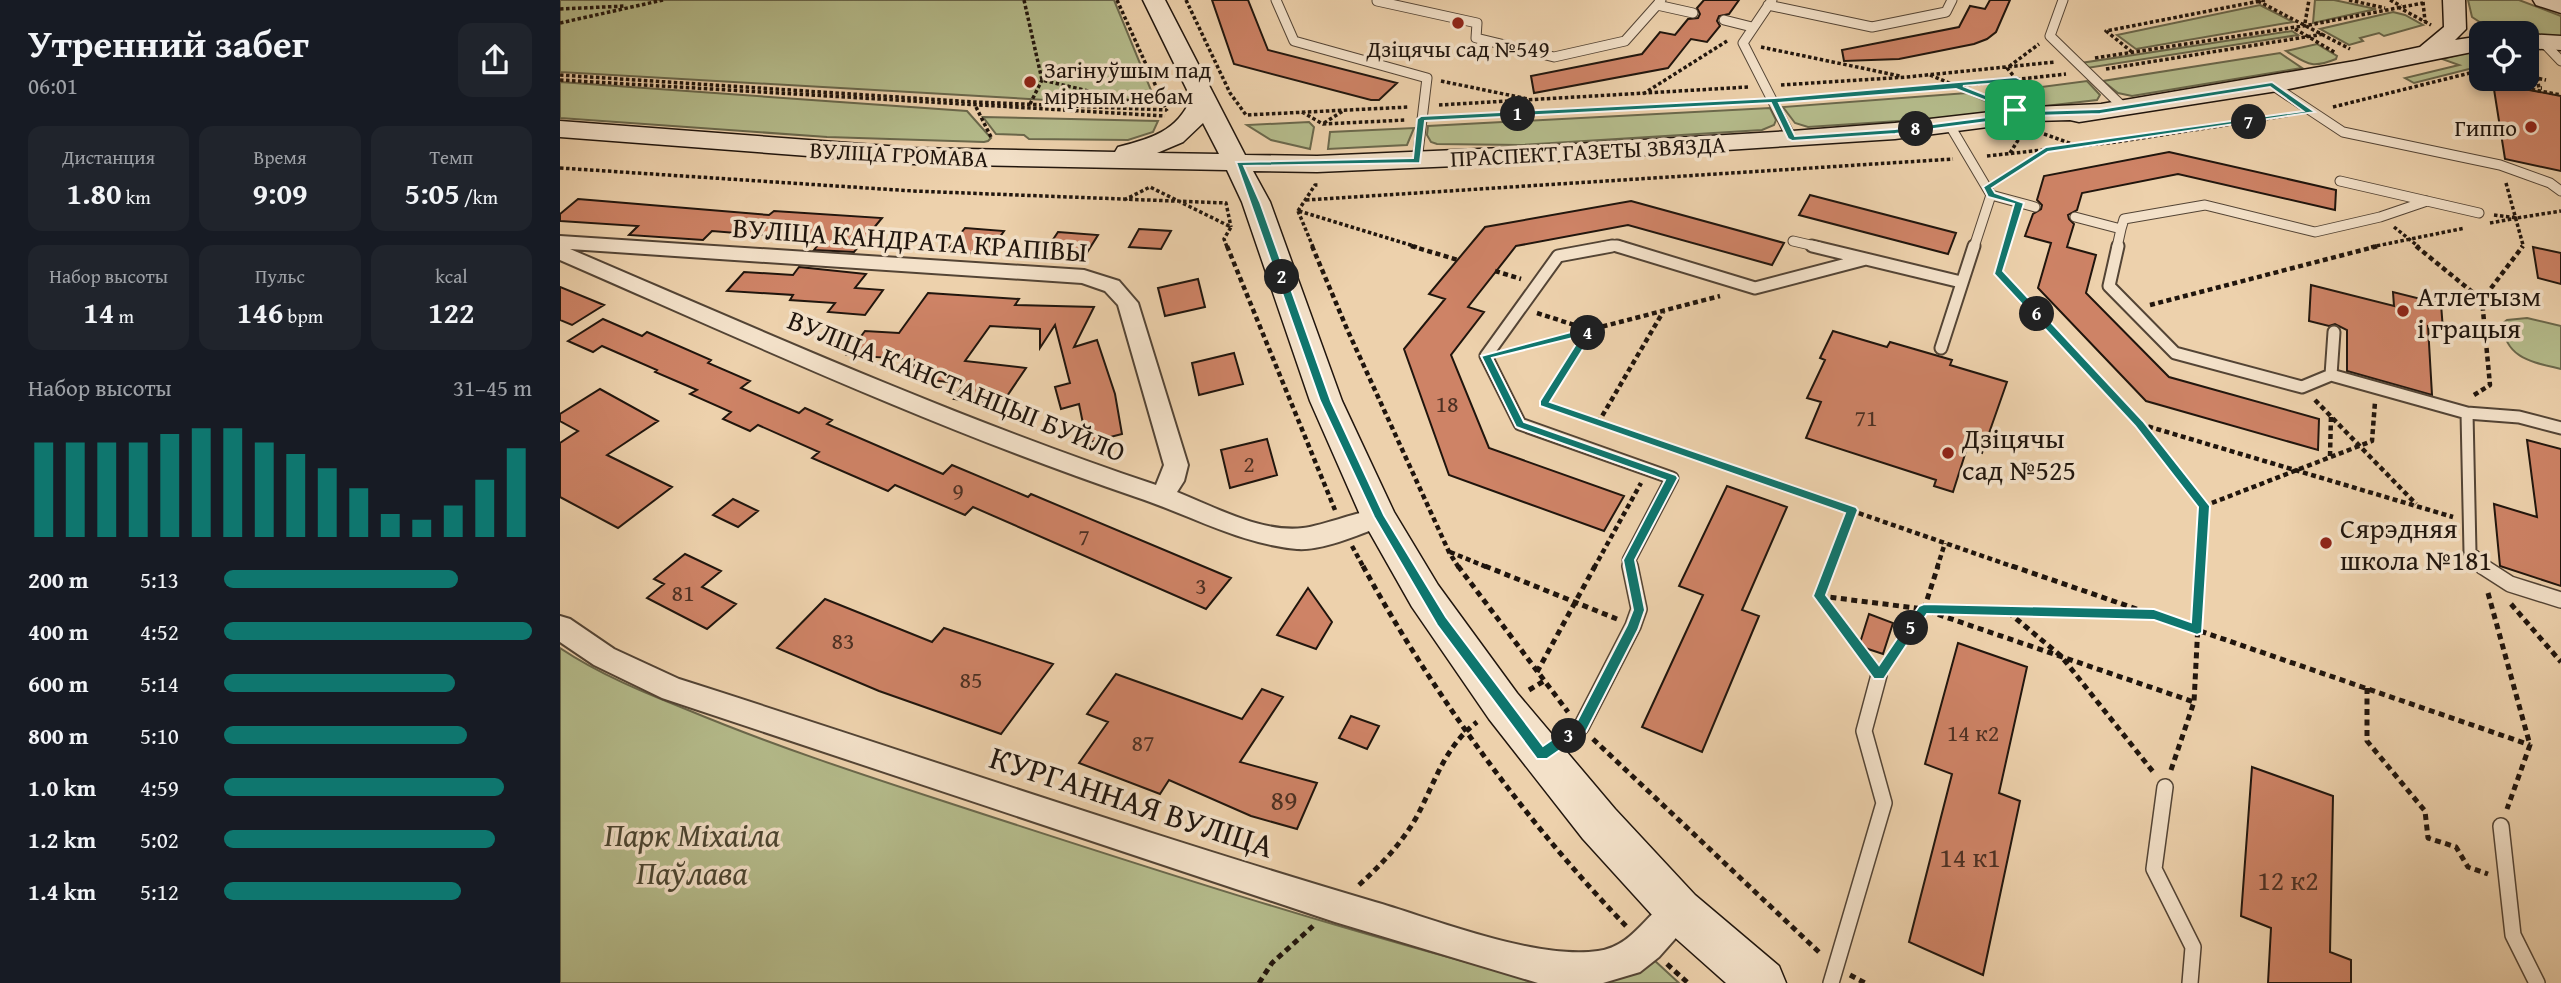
<!DOCTYPE html>
<html lang="ru">
<meta charset="utf-8">
<style>
body{margin:0;font-family:"Gentium Book Plus",serif;background:#20242c;color:#f1f3f6;height:100vh;display:flex;flex-direction:column;font-size:26px;white-space:nowrap}
*{box-sizing:border-box;margin:0}
p{font-size:23px;color:#9ea1a6}
.icon{flex:none;width:38px;height:38px;fill:none;stroke:currentColor;stroke-width:2;stroke-linecap:round;stroke-linejoin:round}
.map{position:relative;flex:1;overflow:hidden}
.details{display:flex;flex-direction:column;background:#171b24;width:560px}
.details>*{flex:none}
.tools{position:absolute;left:1909px;top:21px;display:grid;gap:14px}
.tools a{display:grid;place-items:center;width:70px;height:70px;border-radius:14px;background:#171b24;box-shadow:0 4px 10px #0003;font-size:35px}
.pin{position:absolute;display:grid;place-items:center;width:60px;height:60px;color:#fff;margin:-30px;border-radius:14px;box-shadow:0 4px 10px #0006}
.km{position:absolute;width:35px;height:35px;margin:-18px;border-radius:50%;background:#222;color:#fff;font-size:19px;line-height:35px;text-align:center}
.round{display:grid;place-items:center;flex:none;width:74px;height:74px;border-radius:14px;background:#20242c}
.overview{display:flex;align-items:center;justify-content:space-between;height:119px;padding:0 28px}
h1{font-size:38px;font-weight:700;line-height:52px}
.figures{display:grid;grid-template-columns:repeat(3,1fr);gap:10px;height:119px;padding:7px 28px}
.figures div{display:grid;align-content:center;border-radius:14px;background:#20242c;text-align:center}
.figures b{font-size:30px;font-weight:700}
.figures small{font-size:19px;font-weight:400}
.figures p{font-size:19px}
.chart{height:196px;padding:14px 28px}
.chart p{display:flex;justify-content:space-between}
.chart svg{width:100%;height:126px;margin-top:7px;stroke:#0f766e;stroke-width:6}
ul{padding:0 28px;list-style:none;font-size:23px}
li{display:grid;grid-template-columns:112px 84px 1fr;align-items:center;height:52px}
li i{height:18px;border-radius:9px;background:#0f766e}
main{display:flex;flex:1;min-height:0}
.map>svg:first-child{display:block}
.green{fill:#b5bc8c;stroke:#6a684c;stroke-width:2}
.building{fill:#ce8366;stroke:#20150d;stroke-width:2}
.lines{fill:none;stroke-linecap:round;stroke-linejoin:round}
.lane-far2-casing{stroke:#534435;stroke-width:11}
.lane-far1-casing{stroke:#534435;stroke-width:15}
.lane-casing{stroke:#534435;stroke-width:18}
.street-casing{stroke:#534435;stroke-width:4}
.secondary-casing{stroke:#20150d;stroke-width:3}
.path-far2{stroke:#20150d;stroke-width:3.5;stroke-dasharray:3.5 2.5;stroke-linecap:butt}
.path-far1{stroke:#20150d;stroke-width:4.5;stroke-dasharray:5 3.5;stroke-linecap:butt}
.path{stroke:#20150d;stroke-width:5;stroke-dasharray:6 4.5;stroke-linecap:butt}
.lane-far2{stroke:#f3e1c9;stroke-width:9}
.lane-far1{stroke:#f3e1c9;stroke-width:11}
.lane{stroke:#f3e1c9;stroke-width:15}
.street{fill:#f3e1c9;fill-rule:evenodd}
.secondary{fill:#f3e1c9;fill-rule:evenodd}
.route{fill:#0f766e;stroke:#fff;stroke-width:2;fill-rule:evenodd}
.poi-dot{fill:#8f2418;stroke:#f3e1c9;stroke-width:2.5}
.labels{text-anchor:middle;dominant-baseline:central;stroke-width:7;stroke-linejoin:round;paint-order:stroke}
.far-poi-label{font-size:23px;fill:#20150d;stroke:#f3e1c9}
.far-street-label{font-size:23px;fill:#20150d;stroke:#f3e1c9}
.number-label{font-size:24px;fill:#4c3023}
.street-label{font-size:28px;fill:#20150d;stroke:#f3e1c9}
.poi-label{font-size:28px;fill:#20150d;stroke:#f3e1c9;text-anchor:start}
.near-number-label{font-size:28px;fill:#4c3023}
.near-street-label{font-size:33px;fill:#20150d;stroke:#f3e1c9}
.near-park-label{font-size:33px;font-style:italic;fill:#4d4733;stroke:#f3e1c9}
</style>
<main>
<section class="details">
<div class="overview"><div><h1>Утренний забег</h1><p>06:01</p></div><a class="round"><svg class="icon" aria-label="share" viewBox="0 0 24 24"><path d="M12 15V3M7 8l5-5 5 5M5 13v7h14v-7"/></svg></a></div>
<div class="figures">
<div><p>Дистанция</p><b>1.80<small> km</small></b></div>
<div><p>Время</p><b>9:09</b></div>
<div><p>Темп</p><b>5:05<small> /km</small></b></div>
</div>
<div class="figures">
<div><p>Набор высоты</p><b>14<small> m</small></b></div>
<div><p>Пульс</p><b>146<small> bpm</small></b></div>
<div><p>kcal</p><b>122</b></div>
</div>
<div class="chart"><p><span>Набор высоты</span>31–45 m</p>
<svg viewBox="0 0 160 44" preserveAspectRatio="none"><path d="M5 44V11M15 44V11M25 44V11M35 44V11M45 44V8M55 44V6M65 44V6M75 44V11M85 44V15M95 44V20M105 44V27M115 44V36M125 44V38M135 44V33M145 44V24M155 44V13"/></svg>
</div>
<ul>
<li><b>200 m</b>5:13<i style="width:76%"></i></li>
<li><b>400 m</b>4:52<i style="width:100%"></i></li>
<li><b>600 m</b>5:14<i style="width:75%"></i></li>
<li><b>800 m</b>5:10<i style="width:79%"></i></li>
<li><b>1.0 km</b>4:59<i style="width:91%"></i></li>
<li><b>1.2 km</b>5:02<i style="width:88%"></i></li>
<li><b>1.4 km</b>5:12<i style="width:77%"></i></li>
</ul>
</section>
<div class="map">
<svg width="2001" height="983" viewBox="0 0 2001 983">
<rect width="100%" height="100%" fill="#edd1ac"/>
<filter id="stains"><feTurbulence type="fractalNoise" baseFrequency=".00286" numOctaves="4"/><feColorMatrix values="0 0 0 0 .2 0 0 0 0 .09 0 0 0 0 .02 0 0 0 .5 -.17"/></filter>
<radialGradient id="worn" r=".72"><stop offset=".6" stop-color="#630" stop-opacity="0"/><stop offset="1" stop-color="#630" stop-opacity=".3"/></radialGradient>
<!-- green -->
<path class="green" d="M0 0H554L593 95 574 105 0 72Z
M1755 0H1774L1816 9 1753 23Z
M1908 0H1959L2001 16V38C1972 35 1937 36 1912 17Z
M1700 5 1733 22 1576 49 1557 35Z
M1833 12 1845 15 1863 25 1824 36 1819 33 1800 38 1803 41 1789 45 1760 29Z
M1732 31 1738 35 1527 68 1521 63Z
M1757 44 1777 56 1776 59C1751 69 1748 64 1726 51Z
M1912 51 1921 57V66L1854 83 1845 78 1899 65 1882 59Z
M1720 53 1742 68 1572 96 1558 93 1543 81Z
M1527 81 1540 95 1537 100 1458 109 1466 89Z
M0 82 407 111 431 138 428 141 424 142 267 137 0 118Z
M1407 93 1449 111 1399 117 1248 127 1235 123 1223 107Z
M1210 108 1216 120 1214 125 1202 130 962 145 877 144 871 142 867 135 868 126Z
M423 117 598 121 593 132 568 140 469 139 464 135 436 134Z
M749 122 754 127 750 149 711 140 687 125Z
M854 128 847 145 768 149 770 132Z
M1967 318 2001 326V369C1972 362 1946 359 1942 324L1947 320Z
M0 648C39 674 85 693 128 710 212 745 297 773 383 801 582 866 782 931 985 983H0Z
M1094 960 1119 983H1005Z"/>
<!-- building -->
<path class="building" d="M652 0H688L708 50 837 83 819 100H811L674 64Z
M1144 0H1179L1169 14 1159 16 1157 21 1160 26 1147 42 1131 39 1108 68 974 93 971 76 1082 54 1100 32 1115 35 1128 19 1138 18 1140 14 1137 8Z
M1430 0H1450L1436 32 1427 39 1414 44 1339 59 1284 61 1282 50 1399 27 1410 6 1425 9Z
M1933 83 2001 96V171L1945 159Z
M1609 152 1776 190 1775 210 1618 174 1522 193 1517 210 1508 215 1509 219 1514 224 1507 247 1536 255 1526 293 1609 377 1759 419 1758 450 1586 401 1478 288 1491 243 1465 236 1473 214 1481 209 1482 205 1477 200 1484 176Z
M1250 195 1396 233 1388 254 1239 215Z
M18 199 209 215 214 211 322 218 294 252 254 250 262 240 152 231 143 240 69 235 78 226 0 221V214Z
M1071 201 1224 243 1212 265 1068 225 956 246 908 307 924 312 891 355 929 448 1064 496 1044 531 889 475 844 349 885 299 869 294 925 227Z
M405 228 444 231 427 255 387 251Z
M579 229 611 231 601 249 569 247Z
M498 232 538 235 523 259 482 256Z
M1973 247 2001 253V284L1978 278Z
M239 267 306 274 295 288 323 290 305 315 268 312 275 303 230 300 233 295 167 291 184 272 233 275Z
M638 279 645 307 605 316 598 288Z
M1751 285 1834 306 1833 292 1881 304 1883 330 1868 326 1872 395 1787 371V330L1775 324 1769 326 1749 321Z
M0 287 44 305 12 325 0 320Z
M368 293 459 299 455 305 534 307 514 347 537 340 555 394 562 434 527 443 519 404 501 409 495 387 510 383 495 325 480 348V329L430 326 405 361 466 368 441 405 394 399 404 384 345 377 358 360 287 355 305 331 339 333Z
M43 319 82 336 87 332 151 360 148 363 190 381 181 388 239 413 245 408 272 420 267 424 383 474 392 465 468 497 471 494 671 578 646 609 413 507 405 515 335 485 328 491 252 458 259 452 198 425 190 431 163 419 171 412 130 394 137 390 95 372 97 370 42 346 33 352 8 341Z
M1273 331 1327 347 1330 342 1392 360 1390 365 1447 382 1422 453 1407 448 1393 492 1374 486 1376 480 1246 438 1261 402 1247 398 1265 360 1260 358Z
M674 353 683 384 639 395 632 363Z
M40 389 98 421 47 455 112 487 58 528 0 497V443L18 431 0 421V414Z
M707 439 717 475 670 488 661 450Z
M1967 440 2001 449V586L1940 566 1934 504 1977 517Z
M1167 486 1227 507 1182 610 1199 616 1142 752 1082 727 1143 595 1119 586Z
M173 499 198 511 178 527 153 515Z
M125 554 161 571 142 587 176 604 147 629 87 598 104 584 94 579Z
M748 588 772 622 756 649 717 635Z
M265 599 372 642 384 628 493 664 441 734 319 691 217 648Z
M1309 614 1333 623 1323 654 1299 646Z
M1398 643 1467 667 1439 793 1460 801 1423 975 1349 942 1392 774 1365 764Z
M556 674 682 719 702 689 723 697 680 762 757 783 737 829 691 816 609 780 600 794 519 763 548 722 527 714Z
M791 716 819 726 807 749 779 738Z
M1692 767 1773 796 1770 952 1791 960V983H1708L1711 928 1681 916Z"/>
<g class="lines">
<!-- lane-far2 casing -->
<g class="lane-far2-casing">
<path id="lane-far2" d="M716 0 734 41 867 78 857 161
M1101 0 1097 5 1133 13
M1212 0 1183 43 1232 139
M1503 0 1490 36 1564 108
M817 1 917 23 916 38 994 57 1065 41 1097 5
M1208 5 1312 27 1386 12 1392 0
M1164 20 1192 27
M1983 42 2001 61
M1712 85 1783 132 1940 165 1990 183 2001 191
M1389 124 1431 195 1414 247
M1780 181 1919 213
M1431 195 1475 207
M1515 217 1561 229 1564 219 1645 205 1755 232 1820 217 1867 201
M1233 241 1259 247
M1043 247 1055 245 1063 247
M1557 247 1561 229"/>
</g>
<!-- lane-far1 casing -->
<g class="lane-far1-casing">
<path id="lane-far1" d="M1052 246 998 256 926 356 960 424 1112 478 1069 560 1071 568
M1057 246 1195 288 1306 259
M1252 246 1401 282
M1558 246 1549 286 1615 353 1742 387 1771 375 1774 332
M1381 348 1414 246
M1771 375 1907 413 1959 417 2001 428
M1907 413 1910 552 1924 568"/>
</g>
<!-- lane casing -->
<g class="lane-casing">
<path id="lane" d="M1922 566 1950 584 2001 600
M985 752 1021 727 1073 626 1079 609 1070 566
M1605 787 1594 869 1633 947 1630 983
M1941 826 1953 935 1977 983
M1271 983 1324 803 1304 731 1319 675"/>
</g>
<!-- street casing -->
<g class="street-casing">
<path id="street" d="M0 236 524 270 559 281 578 303 628 465 624 481 617 492C655 507 701 533 743 528 764 526 813 505 828 510L831 517 828 524C802 533 764 551 737 549 680 544 630 515 576 497 379 430 190 343 0 260ZM10 249 522 283 545 291 558 305 604 465 596 485C396 418 204 332 10 249Z
M0 616 10 619 54 649 119 679C351 753 582 833 815 902 877 920 976 960 1038 951 1076 946 1087 908 1119 895L1130 900 1135 911 1130 922 1099 957 1080 972 1043 983H978L775 922 102 698 34 665 0 642Z"/>
</g>
<!-- secondary casing -->
<g class="secondary-casing">
<path id="secondary" d="M583 0H605L685 155 757 156 966 147 1232 131 1335 123 1474 107 1541 104 1795 61 1860 47 1884 27 1883 0H1905L1906 29 1895 40 1922 36V50L1724 90 1519 122 1510 120 1474 121 1335 139 966 163 757 172 693 171 710 202 782 401 834 512 878 585 957 693 1055 809 1135 895 1219 966 1226 983H1166L1103 927 1023 839 929 719 852 607 801 517 750 401 682 202 667 170 354 164 0 137V121L354 148 555 152 558 147C590 139 618 131 631 98ZM643 123 659 154 597 153 623 142Z
M1973 0H2001V13L1976 5Z
M1967 34 2001 36V50L1967 48Z"/>
</g>
<!-- path-far2 -->
<path class="path-far2" d="M464 0 482 80 587 105
M557 0 607 111
M626 0 670 93 686 115 849 107
M1789 0 1825 8
M1830 0 1841 6
M1698 1 1790 49
M1863 2 1865 21
M1838 7 1871 25
M0 9 66 6
M0 23 103 0
M1745 23 1749 0
M1735 29 1776 53
M1201 47 1340 76
M1572 52 1546 31 1705 0
M1535 58 1749 25 1863 3
M1546 69 1764 34
M0 75 414 102 607 110
M1370 75 1430 100
M1967 76 1986 80
M1977 78 1979 88H1982
M1961 79 1977 82
M0 80 605 116
M881 81 968 99
M1221 85 1347 77 1495 62
M1954 86 2001 95
M1083 94 1167 41
M1455 98 1456 79 1447 68 1479 44
M1229 99 1397 86 1506 74
M470 104 482 80
M585 105 599 96
M879 105 1188 87
M416 107 432 139
M1773 107 1922 70
M742 112 763 124 846 120
M876 118 1195 102
M764 123 783 111
M1484 134 1515 145
M1450 153 1462 134
M1427 156 1556 142 1730 115
M0 168 353 191 666 203 671 227
M1439 179 1482 152
M1946 183 1963 245 1961 247
M564 200 590 187 671 227 664 239 667 247
M746 200 1393 159
M738 211 753 247
M738 211 755 185H758
M739 211 857 247
M1934 215 1957 218 2001 211
M1930 223 1957 218
M1834 227 1859 247
M1445 247 1455 216
M1811 247 1905 228"/>
<!-- path-far1 -->
<path class="path-far1" d="M667 246 775 510
M752 246 787 329 889 552 899 568
M851 246 898 260
M1446 246 1438 272 1579 424 1644 506 1641 568
M1856 246 1922 300
M935 271 961 279
M1590 305 1818 246
M977 313 1030 330 984 404 1457 568
M952 350 1160 296
M1914 395 1930 385 1922 300 1963 246
M1755 400 1856 504
M1038 423 1103 312
M1580 424 1893 517
M1770 456 1771 415
M1644 506 1812 441 1815 402
M792 546 804 568
M890 552 929 568
M1034 568 1081 483
M1270 568 1292 510
M1377 568 1385 543"/>
<!-- path -->
<path class="path" d="M803 566C871 691 968 825 1067 927
M898 566 1008 712
M925 566 1057 619
M1271 566 1259 596 1309 662
M1452 566 1970 745
M1928 593 1970 745 1947 809
M1260 596 1364 609 1590 614
M1951 604 2001 662
M1368 611 1634 702
M1448 612 1501 656 1594 773
M1328 661 1364 609 1378 566
M977 672 1035 566
M1807 688V741L1865 811 1868 838 1896 847 1908 867 1928 874
M969 690 984 681
M1033 739 1261 954
M1611 770 1634 702 1641 566
M799 885C821 865 841 844 856 818 875 783 884 747 917 722
M1107 964 1128 983
M1290 975 1305 983
M699 983 712 963 753 926"/>
<!-- lane-far2 -->
<use href="#lane-far2" class="lane-far2"/>
<!-- lane-far1 -->
<use href="#lane-far1" class="lane-far1"/>
<!-- lane -->
<use href="#lane" class="lane"/>
<!-- street -->
<use href="#street" class="street"/>
<!-- secondary -->
<use href="#secondary" class="secondary"/>
</g>
<!-- route -->
<path class="route" d="M1456 77 1460 79 1459 110 1455 112 1396 89 1219 103 1235 136 1335 129 1474 111 1540 109 1712 82 1755 112 1488 152 1432 188 1435 193 1464 203 1443 271 1583 421 1650 506 1642 633 1637 635 1594 620 1367 614 1324 679H1314L1253 596 1285 513 980 406V401L1021 336 932 358 964 422 1116 475 1118 478 1075 560 1085 610 1078 630 1026 732 987 759H977L877 625 814 517 760 401 676 162 853 158 857 119 861 116 1214 98ZM1452 82 1451 105 1403 86ZM1710 87 1743 111 1486 147 1423 187 1428 197 1454 204 1434 274 1575 426 1638 507 1631 622 1594 609 1364 604 1359 606 1319 665 1266 595 1298 510 1296 507 990 402 1035 330 1030 327 921 356 956 427 1105 480 1063 560 1073 610 1067 625 1016 723 983 746 886 617 824 515 771 401 700 202 684 166 860 163 865 121 1211 103 1228 139 1232 141 1335 134 1474 116 1540 114Z"/>
<!-- markers -->
<g class="poi-dot">
<circle cx="898" cy="23" r="7"/>
<circle cx="470" cy="82" r="7"/>
<circle cx="1971" cy="127" r="7"/>
<circle cx="1843" cy="311" r="7"/>
<circle cx="1388" cy="453" r="7"/>
<circle cx="1766" cy="543" r="7"/>
</g>
<g class="labels">
<!-- far-poi labels -->
<g class="far-poi-label">
<text x="898" y="48">Дзіцячы сад №549</text>
<text x="484" y="69" text-anchor="start">Загінуўшым пад<tspan x="484" dy="26">мірным небам</tspan></text>
<text x="1957" y="127" text-anchor="end">Гиппо</text>
</g>
<!-- far-street labels -->
<g class="far-street-label">
<text transform="translate(1028 151) rotate(-3)">ПРАСПЕКТ ГАЗЕТЫ ЗВЯЗДА</text>
<text transform="translate(339 154) rotate(3)">ВУЛІЦА ГРОМАВА</text>
</g>
<!-- number labels -->
<g class="number-label">
<text x="887" y="403">18</text>
<text x="1306" y="417">71</text>
<text x="689" y="463">2</text>
<text x="398" y="490">9</text>
<text x="524" y="536">7</text>
<text x="641" y="585">3</text>
<text x="123" y="592">81</text>
<text x="283" y="640">83</text>
<text x="411" y="679">85</text>
<text x="1413" y="732">14 к2</text>
<text x="583" y="742">87</text>
</g>
<!-- street labels -->
<g class="street-label">
<text transform="translate(350 239) rotate(4)">ВУЛІЦА КАНДРАТА КРАПІВЫ</text>
<text transform="translate(397 385) rotate(22)">ВУЛІЦА КАНСТАНЦЫІ БУЙЛО</text>
</g>
<!-- poi labels -->
<g class="poi-label">
<text x="1857" y="295">Атлетызм<tspan x="1857" dy="32">і грацыя</tspan></text>
<text x="1402" y="437">Дзіцячы<tspan x="1402" dy="32">сад №525</tspan></text>
<text x="1780" y="527">Сярэдняя<tspan x="1780" dy="32">школа №181</tspan></text>
</g>
<!-- near-number labels -->
<g class="near-number-label">
<text x="724" y="799">89</text>
<text x="1410" y="856">14 к1</text>
<text x="1728" y="879">12 к2</text>
</g>
<!-- near-street labels -->
<g class="near-street-label">
<text transform="translate(572 801) rotate(18)">КУРГАННАЯ ВУЛІЦА</text>
</g>
<!-- near-park labels -->
<g class="near-park-label">
<text x="132" y="834">Парк Міхаіла<tspan x="132" dy="38">Паўлава</tspan></text>
</g>
</g>
<rect width="100%" height="100%" filter="url(#stains)"/>
<rect width="100%" height="100%" fill="url(#worn)"/>
</svg>
<div class="tools">
<a><svg class="icon" aria-label="locate" viewBox="0 0 24 24"><circle cx="12" cy="12" r="6"/><path d="M12 2v4M12 18v4M2 12h4M18 12h4"/></svg></a>
</div>
<div class="pin" style="left:1455px;top:110px;background:#1e9e55"><svg class="icon" aria-label="arrive" viewBox="0 0 24 24"><path d="M6 21V4h12l-3 4 3 4H6"/></svg></div>
<b class="km" style="left:958px;top:114px">1</b>
<b class="km" style="left:722px;top:277px">2</b>
<b class="km" style="left:1009px;top:736px">3</b>
<b class="km" style="left:1028px;top:333px">4</b>
<b class="km" style="left:1351px;top:628px">5</b>
<b class="km" style="left:1477px;top:314px">6</b>
<b class="km" style="left:1689px;top:122px">7</b>
<b class="km" style="left:1356px;top:129px">8</b>
</div>
</main>
